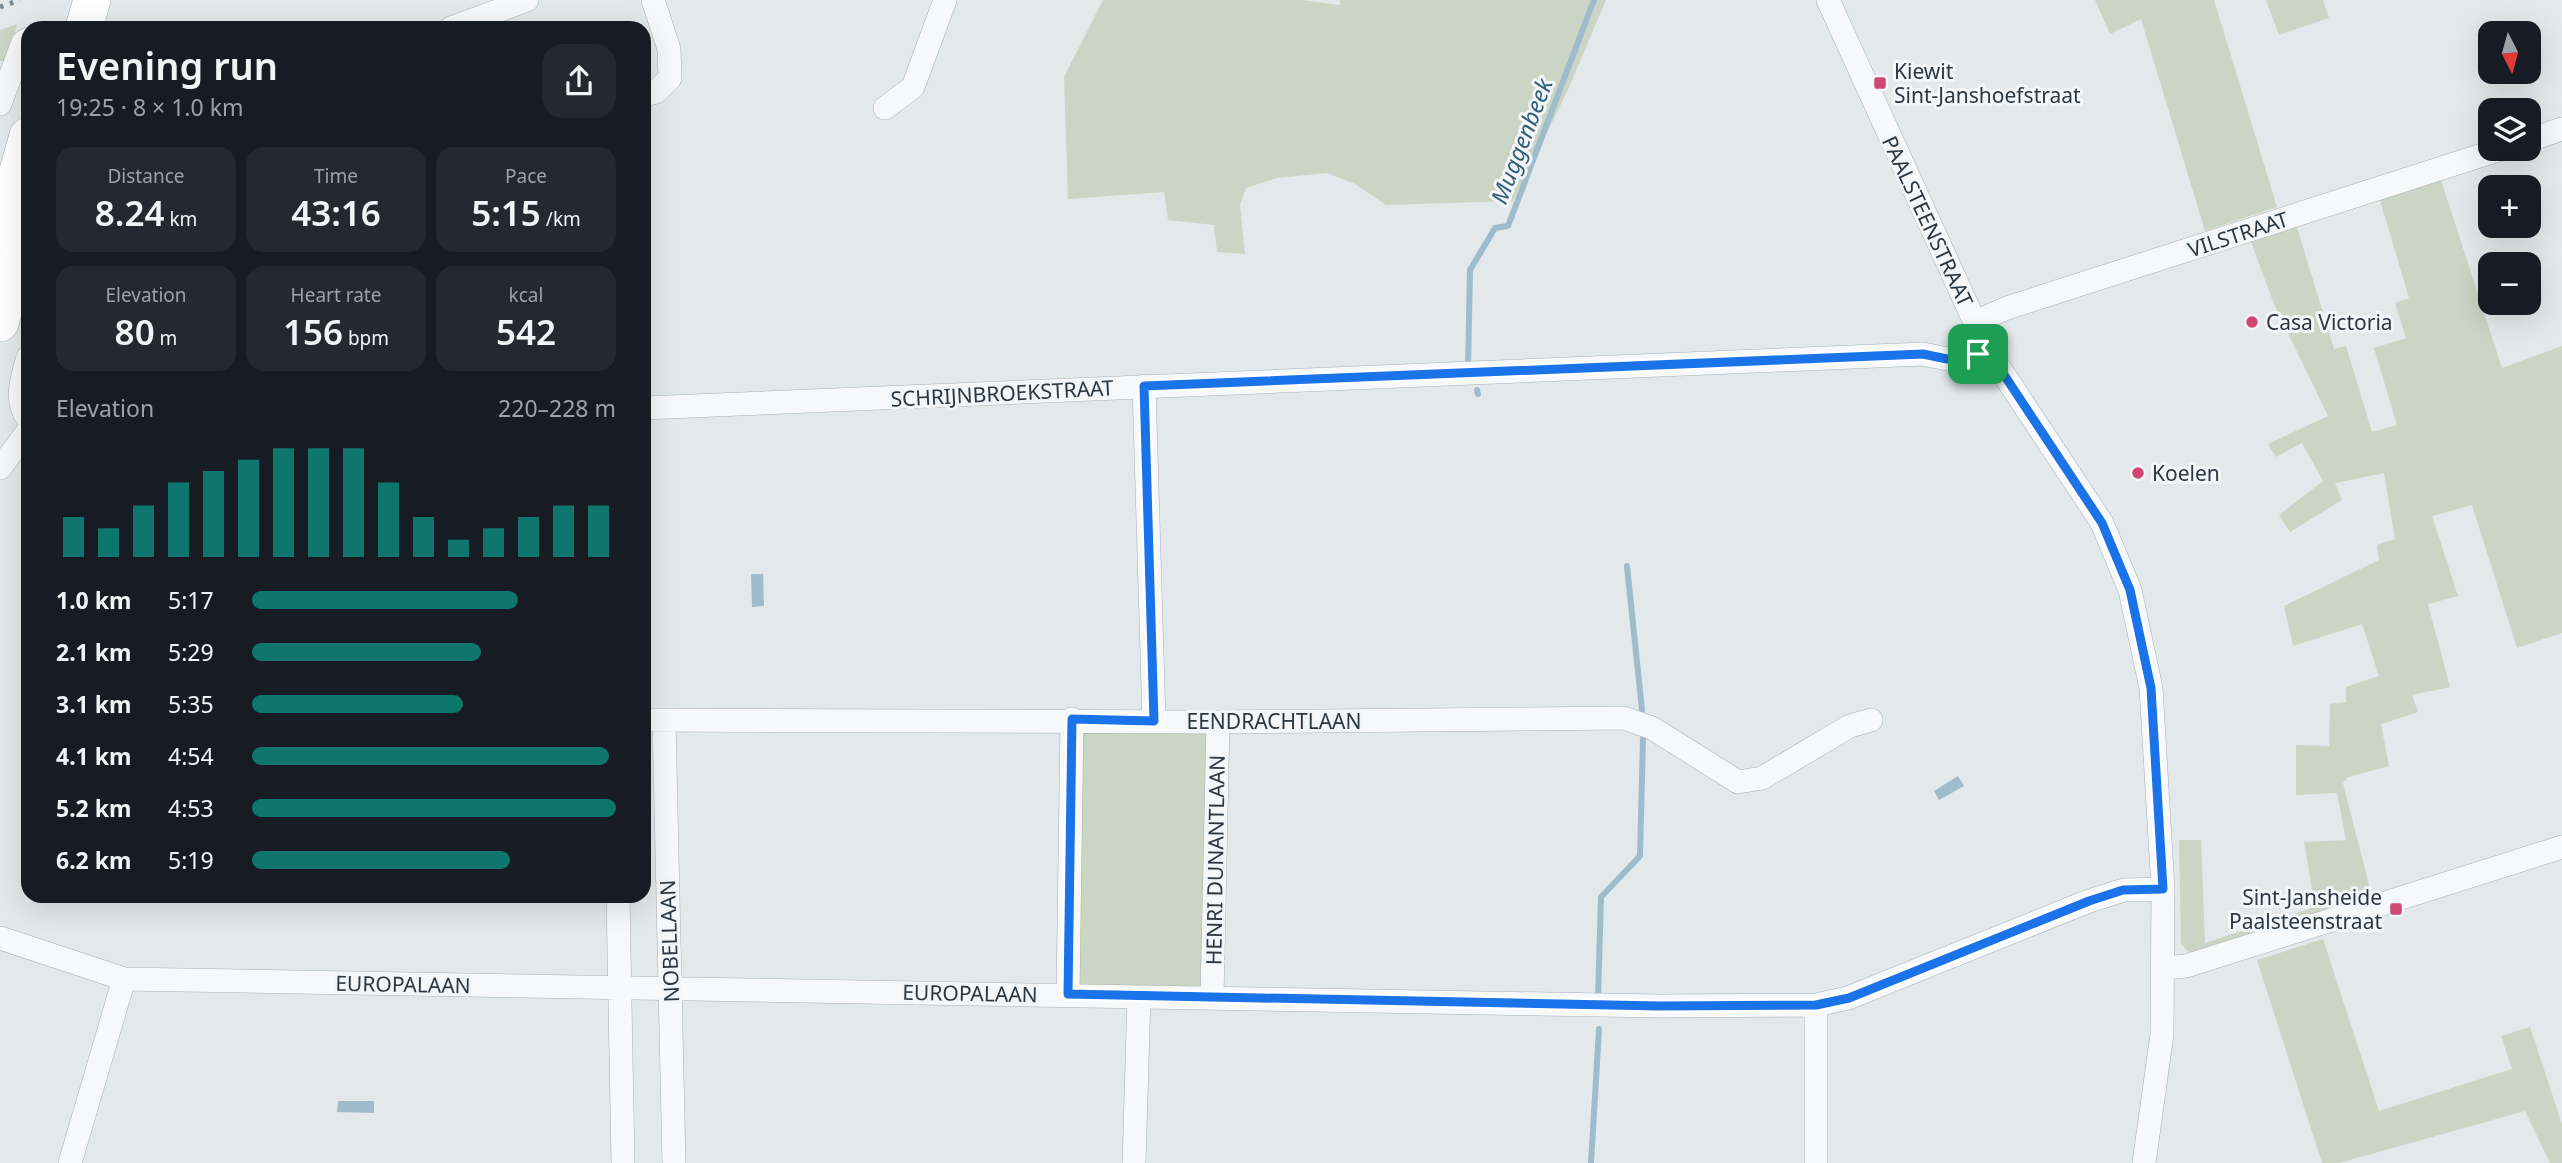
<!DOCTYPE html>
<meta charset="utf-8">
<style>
body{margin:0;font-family:"Noto Sans",sans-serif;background:#242831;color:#f1f3f6;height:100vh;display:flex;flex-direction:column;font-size:26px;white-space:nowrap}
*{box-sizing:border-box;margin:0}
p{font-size:23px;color:#9ea1a6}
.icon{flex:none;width:38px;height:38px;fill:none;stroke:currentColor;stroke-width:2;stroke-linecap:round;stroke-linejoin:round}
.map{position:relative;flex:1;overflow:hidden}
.side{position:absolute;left:21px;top:21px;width:630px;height:882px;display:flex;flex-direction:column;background:#171b24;border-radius:21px;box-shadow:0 7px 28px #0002}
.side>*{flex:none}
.needle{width:46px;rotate:174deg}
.controls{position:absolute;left:2478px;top:21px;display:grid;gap:14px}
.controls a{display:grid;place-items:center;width:63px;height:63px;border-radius:14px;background:#171b24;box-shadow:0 7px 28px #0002;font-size:35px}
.pin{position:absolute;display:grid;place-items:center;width:60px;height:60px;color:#fff;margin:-30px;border-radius:14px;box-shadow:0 4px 10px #0006}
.round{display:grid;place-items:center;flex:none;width:74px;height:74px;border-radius:21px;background:#242831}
.head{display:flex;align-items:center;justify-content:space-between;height:119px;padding:0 35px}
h1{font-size:38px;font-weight:600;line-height:52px}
.stats{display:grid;grid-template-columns:repeat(3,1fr);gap:10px;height:119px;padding:7px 35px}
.stats div{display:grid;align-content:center;border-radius:18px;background:#242831;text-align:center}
.stats b{font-size:35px;font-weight:600}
.stats small{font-size:19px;font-weight:400}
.stats p{font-size:19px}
.chart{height:196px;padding:14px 35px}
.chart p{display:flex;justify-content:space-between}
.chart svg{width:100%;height:126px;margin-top:7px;stroke:#0f766e;stroke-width:6}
ul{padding:0 35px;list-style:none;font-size:23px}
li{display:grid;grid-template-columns:112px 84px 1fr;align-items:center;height:52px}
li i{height:18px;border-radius:9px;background:#0f766e}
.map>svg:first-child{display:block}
.green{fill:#cbd5c4}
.water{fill:#9ebccb}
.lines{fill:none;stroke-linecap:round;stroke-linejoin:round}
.stream{stroke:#9ebccb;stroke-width:6}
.minor-casing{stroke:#a8b0b6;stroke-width:24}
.primary-casing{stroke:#a2aeb7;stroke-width:38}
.minor{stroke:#f6f8f9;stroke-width:23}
.primary{stroke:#fff;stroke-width:37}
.rail{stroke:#7c8a95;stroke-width:5;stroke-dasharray:3.5 7;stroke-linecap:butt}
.route-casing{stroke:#fff;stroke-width:14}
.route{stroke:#1a73e8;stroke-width:9}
.poi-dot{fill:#d14774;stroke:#f3f6f8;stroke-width:2.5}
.labels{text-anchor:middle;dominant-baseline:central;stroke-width:6;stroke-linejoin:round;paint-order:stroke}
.poi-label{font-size:21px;fill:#2a3844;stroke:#f3f6f8;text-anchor:start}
.street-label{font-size:21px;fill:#2a3844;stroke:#f3f6f8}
.water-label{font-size:23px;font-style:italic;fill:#335e79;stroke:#f3f6f8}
</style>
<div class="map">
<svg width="2562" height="1163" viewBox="0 0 2562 1163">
<rect width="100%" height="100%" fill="#e3e8eb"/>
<!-- green -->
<path class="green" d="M1103 0H1302L1340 5V0H1606L1567 92 1513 201 1386 205 1355 184 1327 173 1277 178 1246 188 1240 205 1245 254 1217 252 1214 225 1168 220 1164 192 1068 199 1064 77Z
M2095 0H2214L2277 207 2205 231 2141 19 2110 34Z
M2266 0H2323L2329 18 2279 35Z
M17 24 8 61H0V30Z
M2440 177 2502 368 2562 346V633L2517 648 2472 505 2432 516 2458 596 2428 604 2450 687 2412 695 2418 712 2381 724 2389 766 2348 777 2343 783 2372 897 2190 953 2181 944 2179 840H2201L2205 943 2315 907 2304 842 2346 840 2337 793 2296 795V745L2329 746 2330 704 2346 702V687L2379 676 2362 624 2293 646 2284 606 2379 560 2377 545 2395 539 2384 473 2335 483 2342 500 2290 532 2279 515 2323 481 2302 443 2276 457 2268 444 2328 416 2274 304 2249 237 2296 224 2334 349 2346 346 2372 432 2397 425 2374 348 2406 338 2395 303 2409 298 2379 197Z
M1081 729 1208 730 1201 989 1079 984Z
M2323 939 2379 1111 2512 1069 2501 1036 2530 1027 2562 1124V1163H2550L2525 1111 2339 1163H2322L2257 960Z"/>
<!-- water -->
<path class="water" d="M751 574H763L764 606 752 607Z
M1958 776 1964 786 1939 800 1934 791Z
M338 1101H374V1113L337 1112Z"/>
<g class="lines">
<!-- stream -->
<path class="stream" d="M1468 367 1470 270 1495 228 1508 226 1594 0
M1477 390 1478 394
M1627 566 1642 710
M1598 998 1601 897 1640 856 1643 738
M1591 1163 1599 1029"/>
<!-- minor casing -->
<g class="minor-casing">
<path id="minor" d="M1828 0 1987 349 2102 523 2130 590 2151 688 2163 889 2162 1034 2144 1163
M451 28 527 0
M644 95 656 92 670 78 669 49 653 0
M0 104 23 42 28 39
M885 108 913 87 945 0
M2529 140 2562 129
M1975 322 2007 308 2501 149
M28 357C22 378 14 400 28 419
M1144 386 1154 721
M644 408 1923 354 1947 359 1987 349
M0 468 28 431
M644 720 1218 722 1624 718 1652 728 1738 782 1762 778 1850 726 1871 720
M664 720 674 1163
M618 896 623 1163
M0 938 124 979 1659 1006 1816 1005 1848 998 2089 901 2124 890 2163 889
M2164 968 2186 966 2562 847
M1068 994 1072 719
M1212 998 1218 722
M70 1163 124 979
M1134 1163 1139 997
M1816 1163V1005"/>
</g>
<!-- primary casing -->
<g class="primary-casing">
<path id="primary" d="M84 28 92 0
M0 235 28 136
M0 323 28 224"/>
</g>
<!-- minor -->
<use href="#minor" class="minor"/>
<!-- primary -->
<use href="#primary" class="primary"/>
<!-- rail -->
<path class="rail" d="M0 7 20 0"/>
</g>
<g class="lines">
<!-- route casing -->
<g class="route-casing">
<path id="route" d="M1987 349 2102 523 2130 590 2151 688 2163 889 2123 890 2089 901 1849 998 1816 1005 1659 1006 1068 994 1072 719 1154 721 1144 386 1923 354 1947 359Z"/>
</g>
<!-- route -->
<use href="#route" class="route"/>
</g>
<!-- markers -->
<g class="poi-dot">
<rect x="1873" y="76" width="14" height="14" rx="3.5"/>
<circle cx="2252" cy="322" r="7"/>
<circle cx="2138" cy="473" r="7"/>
<rect x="2389" y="902" width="14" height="14" rx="3.5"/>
</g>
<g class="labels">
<!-- poi labels -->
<g class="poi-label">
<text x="1894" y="71">Kiewit<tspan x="1894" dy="24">Sint-Janshoefstraat</tspan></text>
<text x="2266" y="322">Casa Victoria</text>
<text x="2152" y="473">Koelen</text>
<text x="2382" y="897" text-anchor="end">Sint-Jansheide<tspan x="2382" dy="24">Paalsteenstraat</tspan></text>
</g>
<!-- street labels -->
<g class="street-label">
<text transform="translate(1928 221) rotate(65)">PAALSTEENSTRAAT</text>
<text transform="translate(2238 234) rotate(-18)">VILSTRAAT</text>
<text transform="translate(1002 393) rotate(-3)">SCHRIJNBROEKSTRAAT</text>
<text x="1274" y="721">EENDRACHTLAAN</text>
<text transform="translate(1215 860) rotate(-89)">HENRI DUNANTLAAN</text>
<text transform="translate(669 941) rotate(-92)">NOBELLAAN</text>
<text transform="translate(403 984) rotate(1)">EUROPALAAN</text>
<text transform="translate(970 993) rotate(1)">EUROPALAAN</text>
</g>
<!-- water labels -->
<g class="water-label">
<text transform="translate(1521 141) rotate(-69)">Muggenbeek</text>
</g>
</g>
</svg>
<div class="controls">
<a><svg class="needle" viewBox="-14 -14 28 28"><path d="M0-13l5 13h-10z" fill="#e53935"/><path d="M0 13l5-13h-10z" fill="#9ea1a6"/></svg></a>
<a><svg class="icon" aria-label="layers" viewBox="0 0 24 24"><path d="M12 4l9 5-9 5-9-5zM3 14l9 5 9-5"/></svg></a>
<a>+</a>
<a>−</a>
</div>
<div class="pin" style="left:1978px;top:354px;background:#1e9e55"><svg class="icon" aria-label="arrive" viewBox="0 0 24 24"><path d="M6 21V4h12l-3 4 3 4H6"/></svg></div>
<section class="side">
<div class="head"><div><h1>Evening run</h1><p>19:25 · 8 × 1.0 km</p></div><a class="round"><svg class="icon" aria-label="share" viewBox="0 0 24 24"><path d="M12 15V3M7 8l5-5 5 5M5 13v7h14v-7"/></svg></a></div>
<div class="stats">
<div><p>Distance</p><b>8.24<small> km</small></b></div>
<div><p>Time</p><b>43:16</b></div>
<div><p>Pace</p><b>5:15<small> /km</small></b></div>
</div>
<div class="stats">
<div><p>Elevation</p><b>80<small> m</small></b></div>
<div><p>Heart rate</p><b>156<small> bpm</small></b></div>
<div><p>kcal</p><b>542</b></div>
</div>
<div class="chart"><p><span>Elevation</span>220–228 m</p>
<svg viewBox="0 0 160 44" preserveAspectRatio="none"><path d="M5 44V30M15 44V34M25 44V26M35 44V18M45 44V14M55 44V10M65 44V6M75 44V6M85 44V6M95 44V18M105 44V30M115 44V38M125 44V34M135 44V30M145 44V26M155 44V26"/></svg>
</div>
<ul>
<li><b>1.0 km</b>5:17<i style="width:73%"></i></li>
<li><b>2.1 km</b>5:29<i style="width:63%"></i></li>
<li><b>3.1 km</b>5:35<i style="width:58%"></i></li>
<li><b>4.1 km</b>4:54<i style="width:98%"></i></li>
<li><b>5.2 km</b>4:53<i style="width:100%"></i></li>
<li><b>6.2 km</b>5:19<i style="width:71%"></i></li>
</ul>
</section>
</div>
